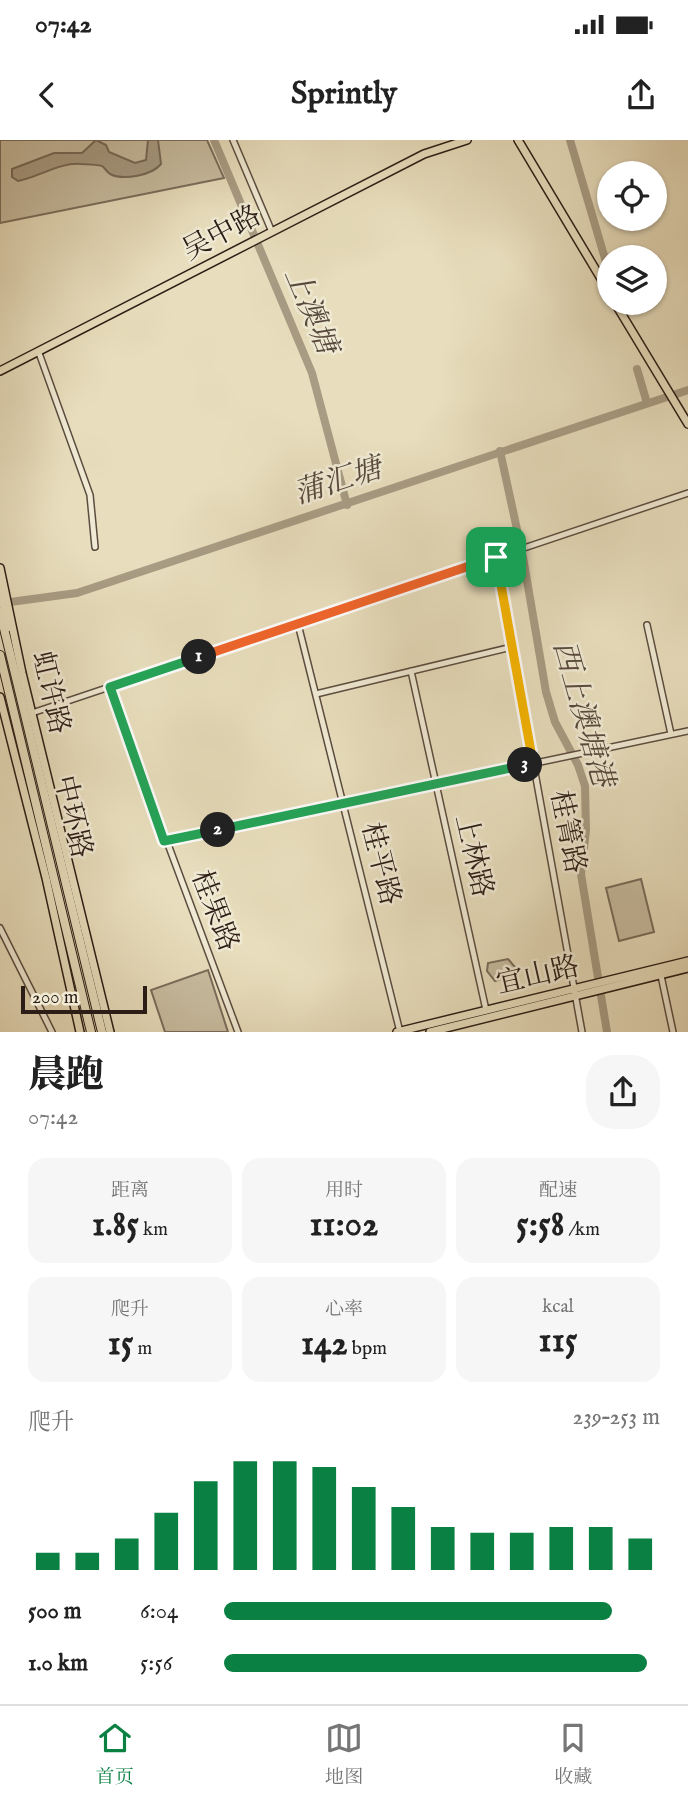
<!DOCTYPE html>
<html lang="zh">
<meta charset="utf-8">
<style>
body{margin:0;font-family:"IM FELL English","Noto Serif SC",serif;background:#f6f6f6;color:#222;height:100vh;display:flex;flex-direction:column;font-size:26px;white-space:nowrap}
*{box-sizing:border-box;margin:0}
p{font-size:23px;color:#767676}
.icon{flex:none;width:38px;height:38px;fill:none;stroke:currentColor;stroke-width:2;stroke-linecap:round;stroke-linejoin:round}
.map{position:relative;height:892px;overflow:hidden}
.details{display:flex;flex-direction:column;background:#fff;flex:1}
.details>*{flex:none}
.buttons{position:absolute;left:597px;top:21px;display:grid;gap:14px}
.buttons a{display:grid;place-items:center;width:70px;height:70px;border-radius:50%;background:#fff;box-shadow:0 2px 5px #0004;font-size:35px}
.scale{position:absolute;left:21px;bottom:18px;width:126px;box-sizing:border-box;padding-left:7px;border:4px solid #2c1d16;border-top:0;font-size:19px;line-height:24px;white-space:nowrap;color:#2c1d16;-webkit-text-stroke:5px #f0ead4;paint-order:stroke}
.pin{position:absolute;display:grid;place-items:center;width:60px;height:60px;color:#fff;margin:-30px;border-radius:14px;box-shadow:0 4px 10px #0006}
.km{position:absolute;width:35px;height:35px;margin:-18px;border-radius:50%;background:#222;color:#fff;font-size:19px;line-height:35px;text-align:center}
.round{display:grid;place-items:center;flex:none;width:74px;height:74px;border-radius:28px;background:#f6f6f6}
.headline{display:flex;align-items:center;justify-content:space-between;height:119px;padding:0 28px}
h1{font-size:38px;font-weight:800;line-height:52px}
.metrics{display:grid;grid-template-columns:repeat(3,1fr);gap:10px;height:119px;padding:7px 28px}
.metrics div{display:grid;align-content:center;border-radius:18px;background:#f6f6f6;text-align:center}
.metrics b{font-size:35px;font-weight:800}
.metrics small{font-size:19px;font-weight:400}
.metrics p{font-size:19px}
.chart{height:196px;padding:14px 28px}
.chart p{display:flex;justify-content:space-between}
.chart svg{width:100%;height:126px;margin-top:7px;stroke:#0b8043;stroke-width:6}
ul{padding:0 28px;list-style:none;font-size:23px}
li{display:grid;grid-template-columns:112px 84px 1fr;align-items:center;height:52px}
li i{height:18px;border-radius:9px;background:#0b8043}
.status{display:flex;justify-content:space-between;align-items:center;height:49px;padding:0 35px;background:#fff;direction:ltr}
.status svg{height:19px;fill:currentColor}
header{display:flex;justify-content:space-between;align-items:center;height:91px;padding:0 28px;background:#fff;font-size:32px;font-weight:800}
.tabs{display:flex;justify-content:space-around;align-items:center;height:98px;border-top:2px solid #e0e0e0;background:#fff;font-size:19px;color:#767676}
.tabs a{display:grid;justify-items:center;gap:4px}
.tabs .active{color:#0b8043}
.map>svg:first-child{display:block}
.green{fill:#c8bda1;stroke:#7a6d5c;stroke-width:2}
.water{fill:#a89c84;stroke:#766958;stroke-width:2}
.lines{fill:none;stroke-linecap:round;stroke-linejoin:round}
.river{stroke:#a89c84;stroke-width:8}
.minor-casing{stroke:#5b4d40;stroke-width:8}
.major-casing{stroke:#2c1d16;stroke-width:10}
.highway-casing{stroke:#2c1d16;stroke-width:10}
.minor{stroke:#f0ead4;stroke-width:5}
.major{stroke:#e8debd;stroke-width:7}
.highway{stroke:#e8debd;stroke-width:8}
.split-1-casing{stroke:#fff;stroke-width:14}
.split-2-casing{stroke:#fff;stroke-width:14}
.split-3-casing{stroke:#fff;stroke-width:14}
.split-4-casing{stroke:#fff;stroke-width:14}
.split-1{stroke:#f0652b;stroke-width:9}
.split-2{stroke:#22a559;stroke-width:9}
.split-3{stroke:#22a559;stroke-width:9}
.split-4{stroke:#f5b400;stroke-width:9}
.labels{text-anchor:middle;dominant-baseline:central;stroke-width:5;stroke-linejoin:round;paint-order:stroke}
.street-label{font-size:28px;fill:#2c1d16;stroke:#f0ead4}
.water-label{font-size:30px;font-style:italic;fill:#57493c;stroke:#f0ead4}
</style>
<div class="status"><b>07:42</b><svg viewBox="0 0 49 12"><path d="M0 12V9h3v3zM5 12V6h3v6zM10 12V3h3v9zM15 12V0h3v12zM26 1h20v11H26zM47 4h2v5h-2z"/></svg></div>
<header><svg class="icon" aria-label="back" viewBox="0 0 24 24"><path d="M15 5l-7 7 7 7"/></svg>Sprintly<svg class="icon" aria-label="share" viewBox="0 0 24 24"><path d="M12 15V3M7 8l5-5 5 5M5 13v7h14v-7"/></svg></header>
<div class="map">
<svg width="688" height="892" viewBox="0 0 688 892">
<rect width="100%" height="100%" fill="#e8debd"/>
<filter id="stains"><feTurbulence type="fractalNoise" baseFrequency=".00286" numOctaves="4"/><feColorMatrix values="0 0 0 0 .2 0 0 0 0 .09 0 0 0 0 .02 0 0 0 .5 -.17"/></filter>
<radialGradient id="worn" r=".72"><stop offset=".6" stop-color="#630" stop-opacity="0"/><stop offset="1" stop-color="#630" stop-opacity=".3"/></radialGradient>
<!-- green -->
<path class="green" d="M0 0H207L224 38 0 83Z
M641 739 654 792 619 801 606 748Z
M508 819 515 827 514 835 495 841 487 831 488 823Z
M208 830 228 892H165L151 850Z"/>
<!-- water -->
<path class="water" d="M96 0 106 5 109 12 135 23 146 20 148 0H158L161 24C152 35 124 41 110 34 107 32 105 28 102 26 99 25 85 24 81 24 60 22 39 37 18 41L12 37V29L54 13H82Z"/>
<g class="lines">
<!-- river -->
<path class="river" d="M214 0 312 233 347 365
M570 0 606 122
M637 229 647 263
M500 311 523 417 546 552 555 582 578 625 585 646 586 690 581 734 607 892
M3 463 77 453 688 250"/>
<!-- minor casing -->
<g class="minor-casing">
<path id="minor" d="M233 0 272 92
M39 213 90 355 95 407
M496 417 582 892
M298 484 400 892
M647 485 671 594
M411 531 486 870
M109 546 238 892
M316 554 512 507
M32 573 688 353
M165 701 688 591
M0 788 52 892
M660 831 673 892"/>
</g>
<!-- major casing -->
<g class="major-casing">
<path id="major" d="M518 0 609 152
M615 163 688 284
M0 231 424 14 467 0
M0 428 22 533 110 892
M0 557 46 738 80 892
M397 892 688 821
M430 892 688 828"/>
</g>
<!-- highway casing -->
<g class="highway-casing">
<path id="highway" d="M0 446 8 487
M0 472 102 892
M0 515 91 892"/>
</g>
<!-- minor -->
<use href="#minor" class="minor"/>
<!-- major -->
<use href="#major" class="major"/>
<!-- highway -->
<use href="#highway" class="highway"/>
</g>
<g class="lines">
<!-- split-1 casing -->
<g class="split-1-casing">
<path id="split-1" d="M199 517 496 417"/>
</g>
<!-- split-2 casing -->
<g class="split-2-casing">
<path id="split-2" d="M199 517 110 547 164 701 218 690"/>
</g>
<!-- split-3 casing -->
<g class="split-3-casing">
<path id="split-3" d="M218 690 525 625"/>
</g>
<!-- split-4 casing -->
<g class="split-4-casing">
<path id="split-4" d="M496 417 533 623 525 625"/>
</g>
<!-- split-1 -->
<use href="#split-1" class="split-1"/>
<!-- split-2 -->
<use href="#split-2" class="split-2"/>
<!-- split-3 -->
<use href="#split-3" class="split-3"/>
<!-- split-4 -->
<use href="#split-4" class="split-4"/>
</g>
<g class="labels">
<!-- street labels -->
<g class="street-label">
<text transform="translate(222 94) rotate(-28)">吴中路</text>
<text transform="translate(50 553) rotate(77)">虹许路</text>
<text transform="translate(72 677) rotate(77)">中环路</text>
<text transform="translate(567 692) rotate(79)">桂箐路</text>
<text transform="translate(473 716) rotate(77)">上林路</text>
<text transform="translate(380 724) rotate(76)">桂平路</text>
<text transform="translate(214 771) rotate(69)">桂果路</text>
<text transform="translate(538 836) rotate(-13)">宜山路</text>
</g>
<!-- water labels -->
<g class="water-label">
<text transform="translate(310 171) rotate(67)">上澳塘</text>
<text transform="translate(338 342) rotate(-18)">蒲汇塘</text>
<text transform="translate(582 574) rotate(74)">西上澳塘港</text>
</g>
</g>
<rect width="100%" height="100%" filter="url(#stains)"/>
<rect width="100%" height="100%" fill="url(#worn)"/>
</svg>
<div class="buttons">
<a><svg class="icon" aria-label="locate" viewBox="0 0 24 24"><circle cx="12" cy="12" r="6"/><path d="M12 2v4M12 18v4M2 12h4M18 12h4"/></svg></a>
<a><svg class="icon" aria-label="layers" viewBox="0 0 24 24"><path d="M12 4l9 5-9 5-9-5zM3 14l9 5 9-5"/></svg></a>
</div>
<div class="scale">200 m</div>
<div class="pin" style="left:496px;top:417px;background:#1e9e55"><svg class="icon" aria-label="arrive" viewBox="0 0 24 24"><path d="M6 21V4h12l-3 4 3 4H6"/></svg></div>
<b class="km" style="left:199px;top:517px">1</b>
<b class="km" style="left:218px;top:690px">2</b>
<b class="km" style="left:525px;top:625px">3</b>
</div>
<section class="details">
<div class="headline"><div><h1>晨跑</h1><p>07:42</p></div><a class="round"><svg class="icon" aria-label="share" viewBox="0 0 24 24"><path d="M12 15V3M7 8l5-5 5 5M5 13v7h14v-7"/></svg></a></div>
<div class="metrics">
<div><p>距离</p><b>1.85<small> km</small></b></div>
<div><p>用时</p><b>11:02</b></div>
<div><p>配速</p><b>5:58<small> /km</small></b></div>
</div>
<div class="metrics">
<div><p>爬升</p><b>15<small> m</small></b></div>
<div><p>心率</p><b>142<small> bpm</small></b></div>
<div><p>kcal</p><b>115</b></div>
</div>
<div class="chart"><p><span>爬升</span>239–253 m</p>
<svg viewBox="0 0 160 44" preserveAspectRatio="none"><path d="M5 44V38M15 44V38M25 44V33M35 44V24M45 44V13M55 44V6M65 44V6M75 44V8M85 44V15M95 44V22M105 44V29M115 44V31M125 44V31M135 44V29M145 44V29M155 44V33"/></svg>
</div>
<ul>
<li><b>500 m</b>6:04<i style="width:89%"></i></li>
<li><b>1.0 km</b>5:56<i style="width:97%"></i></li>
</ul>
</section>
<nav class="tabs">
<a class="active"><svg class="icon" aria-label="home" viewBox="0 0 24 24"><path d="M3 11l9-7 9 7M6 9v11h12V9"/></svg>首页</a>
<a><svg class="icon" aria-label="map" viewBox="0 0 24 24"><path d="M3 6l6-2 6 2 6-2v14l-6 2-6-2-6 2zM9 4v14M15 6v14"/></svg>地图</a>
<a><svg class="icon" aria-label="saved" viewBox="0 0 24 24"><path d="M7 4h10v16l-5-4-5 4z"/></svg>收藏</a>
</nav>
